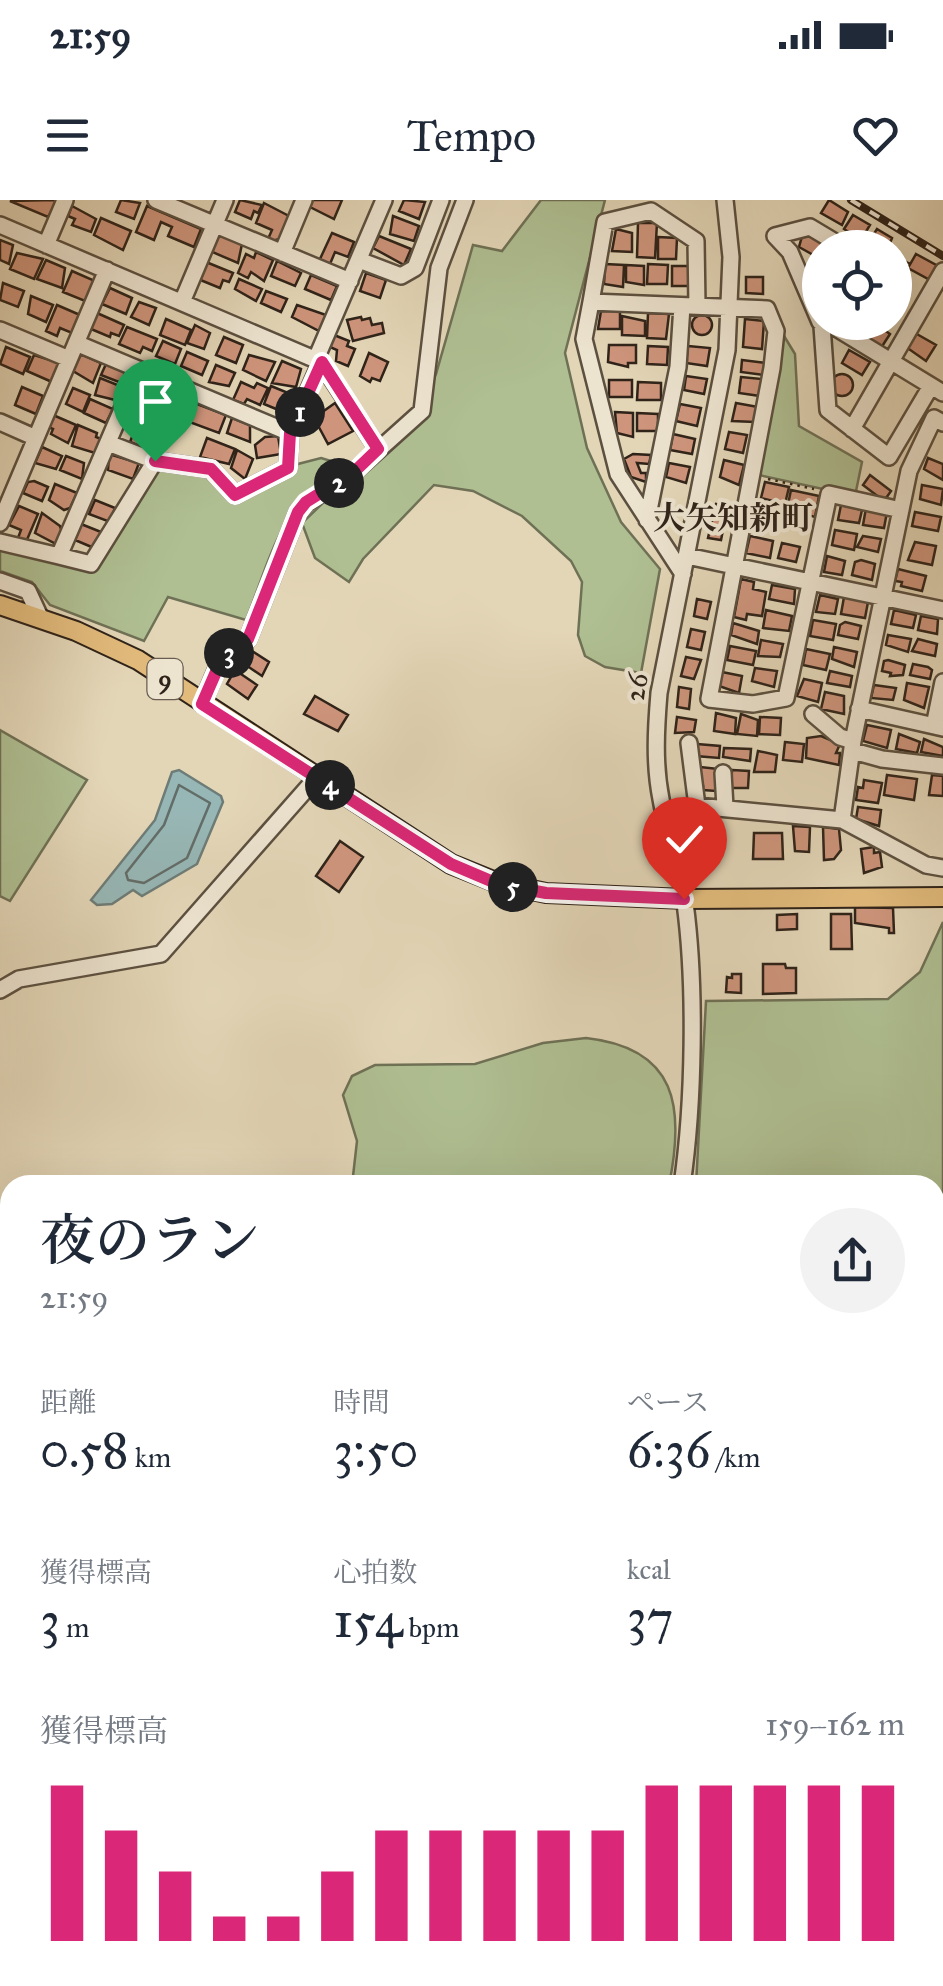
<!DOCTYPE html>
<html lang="ja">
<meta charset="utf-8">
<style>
body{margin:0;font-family:"IM FELL Great Primer","Noto Serif JP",serif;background:#f2f2f3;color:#1f2937;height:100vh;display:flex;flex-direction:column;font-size:38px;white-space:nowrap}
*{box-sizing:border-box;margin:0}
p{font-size:32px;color:#747a83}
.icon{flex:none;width:55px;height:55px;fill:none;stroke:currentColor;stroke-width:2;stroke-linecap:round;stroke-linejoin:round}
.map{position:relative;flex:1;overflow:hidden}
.drawer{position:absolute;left:0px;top:975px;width:945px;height:812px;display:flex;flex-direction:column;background:#fff;border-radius:30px 30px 0 0;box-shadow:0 10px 40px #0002}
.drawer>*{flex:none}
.controls{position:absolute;left:802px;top:30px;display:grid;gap:20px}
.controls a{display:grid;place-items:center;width:110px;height:110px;border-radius:50%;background:#fff;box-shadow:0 10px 40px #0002;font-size:50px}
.pin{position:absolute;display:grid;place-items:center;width:85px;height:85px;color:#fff;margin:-102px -42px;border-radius:50% 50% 50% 0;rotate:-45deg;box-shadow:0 0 10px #0007}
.pin .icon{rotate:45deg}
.km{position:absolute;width:50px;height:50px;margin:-25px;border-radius:50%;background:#222;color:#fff;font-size:28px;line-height:50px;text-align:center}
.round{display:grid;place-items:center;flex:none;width:105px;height:105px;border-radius:52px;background:#f2f2f3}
.overview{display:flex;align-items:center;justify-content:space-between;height:170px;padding:0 40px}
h1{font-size:55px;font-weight:600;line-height:75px}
.stats{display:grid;grid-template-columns:repeat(3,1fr);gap:15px;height:170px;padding:10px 40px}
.stats div{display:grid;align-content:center}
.stats b{font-size:50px;font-weight:600}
.stats small{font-size:28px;font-weight:400}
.stats p{font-size:28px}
.chart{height:280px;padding:20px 40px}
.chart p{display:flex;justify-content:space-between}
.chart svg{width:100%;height:180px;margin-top:10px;stroke:#db2777;stroke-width:6}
.status{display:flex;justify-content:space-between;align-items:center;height:70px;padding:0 50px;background:#fff;direction:ltr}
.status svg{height:28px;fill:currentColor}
header{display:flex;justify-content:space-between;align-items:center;height:130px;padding:0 40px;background:#fff;font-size:45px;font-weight:600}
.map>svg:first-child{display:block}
.green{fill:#afbf92;stroke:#6f7156;stroke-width:2.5}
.water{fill:#97b7b6;stroke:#6d7c77;stroke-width:2.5}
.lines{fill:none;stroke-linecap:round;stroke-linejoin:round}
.shore{stroke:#636d68;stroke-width:2.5}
.building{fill:#ce957c;stroke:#2f2319;stroke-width:2.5}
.minor-casing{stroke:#5c5040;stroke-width:20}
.major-casing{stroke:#2f2319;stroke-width:22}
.path{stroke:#2f2319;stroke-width:2.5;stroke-dasharray:2.5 5;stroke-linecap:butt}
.minor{stroke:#ede4d0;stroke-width:15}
.major{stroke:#e2bb7c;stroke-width:18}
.rail-casing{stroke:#2f2319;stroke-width:8}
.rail{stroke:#ede4d0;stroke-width:4;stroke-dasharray:11;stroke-linecap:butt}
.route-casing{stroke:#fff;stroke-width:20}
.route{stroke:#db2777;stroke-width:12}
.labels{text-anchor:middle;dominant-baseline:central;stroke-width:8;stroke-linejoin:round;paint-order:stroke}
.shield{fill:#ede4d0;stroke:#685d50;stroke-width:2.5}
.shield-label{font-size:25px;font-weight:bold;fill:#2f2319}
.street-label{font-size:28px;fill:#2f2319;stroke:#ede4d0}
.quarter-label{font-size:32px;font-weight:bold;fill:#2f2319;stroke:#ede4d0}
</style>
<div class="status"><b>21:59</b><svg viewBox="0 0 49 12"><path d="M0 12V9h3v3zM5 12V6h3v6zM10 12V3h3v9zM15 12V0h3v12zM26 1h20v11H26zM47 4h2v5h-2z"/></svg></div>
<header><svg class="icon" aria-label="menu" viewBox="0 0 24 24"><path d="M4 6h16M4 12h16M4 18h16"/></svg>Tempo<svg class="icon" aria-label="heart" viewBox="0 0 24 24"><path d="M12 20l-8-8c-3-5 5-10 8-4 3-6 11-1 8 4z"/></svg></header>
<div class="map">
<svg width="943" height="1786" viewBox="0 0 943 1786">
<rect width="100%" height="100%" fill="#e3d6b7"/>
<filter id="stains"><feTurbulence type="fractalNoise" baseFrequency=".002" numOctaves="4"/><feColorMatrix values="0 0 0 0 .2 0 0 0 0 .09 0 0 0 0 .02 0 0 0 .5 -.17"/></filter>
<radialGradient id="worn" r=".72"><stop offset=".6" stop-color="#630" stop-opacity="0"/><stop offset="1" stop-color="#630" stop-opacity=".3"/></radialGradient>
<!-- green -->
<path class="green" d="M541 0H605L565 153 587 248 621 322 660 369 641 473 605 467 585 456 578 435 582 382 571 361 522 316 473 291 434 285 363 359 349 382 315 358 302 323 416 214 436 174 473 45 502 51Z
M781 131 795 154 799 226 862 262 855 296 759 275 779 174Z
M321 258 331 261 334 271C279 309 270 360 246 420L168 397 144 441 50 405 32 382 0 371V348L92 366 155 262 206 277 234 302 298 264Z
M0 530 87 580 10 701 0 696Z
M943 722V1291L935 1298V985H696L706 801 888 799 920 772Z
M586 838C677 848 685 907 669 985H352L357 941 343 895 352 876 375 865 475 864 543 843Z
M935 1397 943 1403V1786H743L705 1778H935Z
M10 1399V1682L0 1685V1409Z
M366 1778H545L529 1786H385Z"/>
<!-- water -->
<path class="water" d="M179 570 221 596 223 602 197 664 142 696 133 690 112 704 97 705 91 700 155 620 172 572Z"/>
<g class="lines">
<!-- shore -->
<path class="shore" d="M179 585 210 603 187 658 144 683 128 680 126 673 164 625Z"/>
</g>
<!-- building -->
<path class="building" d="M121 0 140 3 134 19 116 12Z
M240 0 262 5 258 13 254 11 251 19 235 12Z
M311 0H342L334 19 308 6Z
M404 0 425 2 419 19 399 11Z
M829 0 848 12 842 25 821 13Z
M10 1 55 0 58 1 48 17Z
M264 3 289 16 279 39 273 41 268 39 272 30 256 23Z
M72 6 96 19 91 32 72 25 75 19 68 16Z
M147 6 201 29 194 47 168 36 172 27 161 22 154 40 136 32Z
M853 15 870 25 861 40 844 29Z
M393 16 419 26 414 41 390 34Z
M101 18 131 31 123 50 94 35Z
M638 23H657L655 58 637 57Z
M616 29 632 33V52L612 51Z
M877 29 892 38 888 48 867 45Z
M332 33 354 42 348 57 335 52 330 64 320 59Z
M803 33 825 43 817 57 799 47Z
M219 35 242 44 238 63 210 51Z
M379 36 411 49 404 65 373 48Z
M658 37 677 38 676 59H658Z
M0 40 13 45 9 64 0 60Z
M256 52 273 60 264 81 251 72 248 78 238 73 246 54 254 58Z
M17 53 43 59 34 79 10 69Z
M916 54 938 66 930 80 908 68Z
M895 56 910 64 901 81 895 78Z
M46 60 65 68 62 88 37 79Z
M277 61 301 73 295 86 271 76Z
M206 62 233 73 229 82 223 80 220 88 198 79Z
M605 64 624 65 623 87 604 84Z
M648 64 668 65 667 84H647Z
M626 65 644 66V85L626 82Z
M672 66H689V86H672Z
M72 71 95 81 85 101 63 92Z
M366 73 386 80 380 98 360 91Z
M311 75 337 86 331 100 305 89Z
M746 77H763V94L746 93Z
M239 79 262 89 256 101 235 89Z
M3 83 24 91 18 107 0 100Z
M110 88 132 98 126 114 102 104Z
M266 91 287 99 281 112 261 103Z
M31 96 53 105 46 122 28 114Z
M139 102 156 108 149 125 131 117Z
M57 105 80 115 72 133 60 128 57 136 46 131Z
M297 105 326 115 319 131 292 117Z
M601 111H620V129H598Z
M97 113 124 125 119 136 111 133 110 137 91 129Z
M648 113 669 114 666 139 647 138Z
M692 125a10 10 0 1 1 20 0a10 10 0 1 1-20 0Z
M622 116 645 121V136L622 135Z
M361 117 362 120 370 118 372 125 382 123 384 133 353 141 347 120Z
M166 119 191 130 185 145 160 135Z
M745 119 764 121 762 149 743 147Z
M857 122H873L890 134 881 148 854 130Z
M195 125 210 133 204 149 187 143Z
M127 127 157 139 152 151 143 147 140 153 119 144Z
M915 133 936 145 926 161 906 147Z
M334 135 349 141 347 146 355 149 348 166 336 161 337 150 330 147Z
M224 137 243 145 236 163 216 155Z
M163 141 181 149 175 164 156 156Z
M609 145H636V163H628V167L608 162Z
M648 146 668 147 667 165 647 164Z
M688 146 710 148 707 166 686 163Z
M6 147 30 157 23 174 0 164Z
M849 150 870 162 862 175 842 163Z
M187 152 208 161 202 175 181 166Z
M369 153 388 162 380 181 372 178 370 182 360 176Z
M81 154 101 163 93 183 73 171Z
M34 155 60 163 52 182 27 171Z
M249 155 275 162 266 181 243 170Z
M742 160 766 163 764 175 741 172Z
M282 161 301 169 296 187 272 183Z
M106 164 125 170 124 184 101 175Z
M216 165 235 173 229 186 209 182Z
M831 185a11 11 0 1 1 22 0a11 11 0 1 1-22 0Z
M686 176 707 179 704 194 684 190Z
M741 177 762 179 760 196 739 193Z
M100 178 120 186 119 201 95 195Z
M609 180H632V197H609Z
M146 181 174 192 167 209 139 197Z
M241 182 254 188 257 183 268 188 260 205 247 199 244 204 233 200Z
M638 182 661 183V200H637Z
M271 186 293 195 289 206 284 204 281 211 264 204Z
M22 187 43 196 36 214 15 205Z
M73 188 90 195 83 212 66 204Z
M176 196 226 215 219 233 168 214Z
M90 199 113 209 106 223 84 213Z
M335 203 353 231 328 244 314 218Z
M736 203 758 207 755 222 732 221Z
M680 204 701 208 697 226 676 221Z
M130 210 153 219 142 247 130 242 135 229 125 225Z
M615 212 633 213V237L617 233Z
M637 213 658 214V231H637Z
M53 215 76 225 68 243 51 234 53 229 48 227Z
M159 216 177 226 170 243 157 238 150 252 142 249Z
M232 218 250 225V242L227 233Z
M78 225 97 233 96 237 101 239 95 253 72 246Z
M729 232 747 235 743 253 725 249Z
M673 234 695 239 692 254 670 250Z
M278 236 281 254 257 258 255 245 265 237Z
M207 238 235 249 229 264 200 257Z
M42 247 62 256 56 269 35 263Z
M237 250 253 259 245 279 231 268Z
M109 254 139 263 133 279 108 270Z
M633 254 651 255 649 264 637 263 641 273H646V282L631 277 624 259Z
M66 256 84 263 82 279 60 270Z
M928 258 943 264V280L924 269Z
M724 260 744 265 739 285 720 277Z
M669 263 690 267 686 283 666 277Z
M870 275 891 291 884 301 863 285Z
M34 281 48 287 42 301 23 293 28 282Z
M765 282 789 287 785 304 761 298Z
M55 284 77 293 70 308 64 310 49 300Z
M922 285 943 289 941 305 920 299Z
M791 290 819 296 815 317 787 309Z
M95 300 115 308 110 322 89 314Z
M716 304 735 308 731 327 724 325 721 340 708 338Z
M841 305 862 310 859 323 838 320Z
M19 306 38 314 26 342 18 338 21 330 9 325Z
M760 308 783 312 779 329 756 325Z
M866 308 887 312 884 328 863 325Z
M915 312 941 317 938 331 912 326Z
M42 313 60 326 62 332 56 344 35 333Z
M81 324 101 332 94 348 75 340Z
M835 330 857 334 854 350 832 345Z
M750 336 773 341 770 358 746 353Z
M863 336 881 339 878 352 857 347Z
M915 342 936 346 932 365 908 360Z
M782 343 800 347 796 362 778 358Z
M827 356 845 361 842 375 824 372Z
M861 360 875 364 872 380 852 375 855 362Z
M898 369 926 376 922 391 901 386 902 382 895 381Z
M741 379 754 382 753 389 766 392 762 416 747 414 746 420 734 417Z
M772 385 795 389 794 404 769 399Z
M820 395 838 399 835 414 816 412Z
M844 397 868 402 865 418 841 414Z
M697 399 711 402 707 419 694 416Z
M766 410 792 416 789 431 763 428Z
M894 410 916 415 913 428 891 424Z
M921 416 938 419 937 434 918 430Z
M813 420 836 424 833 440 810 436Z
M845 422 861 426 858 439 838 435 840 425Z
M733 423 759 431 757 444 731 435Z
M691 429 705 432 701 450 687 447Z
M888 435 911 439 908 452 886 445Z
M918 439 937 444 935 456 912 451Z
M761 440 783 444 780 457 758 456Z
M730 446 756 451 753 465 727 460Z
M834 447 857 452 854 467 832 459Z
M806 449 830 454 826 470 803 465Z
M252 451 269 462 262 476 243 463Z
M686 457 701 460 694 479 681 476Z
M888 460 905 465 903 475 890 476 891 473 882 471 884 461Z
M913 464 928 467 932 470 930 479 910 475Z
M755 468 777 471 774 487 752 481Z
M235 470 257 485 248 499 227 484Z
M830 471 852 476 850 487 827 483Z
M722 472 742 476 739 493 719 486Z
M804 479 822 483 818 502 797 496Z
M907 483 929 487 924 508 904 500Z
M874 485 896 488 893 500 871 498Z
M679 487 691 489 689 509 677 507Z
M825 492 844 496V514L821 509Z
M315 496 348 515 338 531 304 514Z
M716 513 736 518 735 534 714 531Z
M741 514 758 520 757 536 737 534Z
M677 517 696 520 694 532 675 533Z
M760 517 781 518 780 535 759 534Z
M867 525 891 530 887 548 863 541Z
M899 534 920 542 917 553 896 549Z
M821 536 840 544 836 553H840L839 565 806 558 807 538Z
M924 539 943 547V556L921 552Z
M785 542 804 544 802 562 783 560Z
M697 544 720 546 719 558 696 556Z
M724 548 751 549 750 561 723 557Z
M758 551 777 555 775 572H754Z
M700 567 719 569 716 591 703 590V586L698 585Z
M732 570 749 571 748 588H731Z
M887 575 917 579 914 600 884 595Z
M932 575 943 576V596L929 595Z
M864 580 882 583 878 603 856 600 858 587 863 588Z
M858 607 881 610 879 626 856 619Z
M793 626 810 627 809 652 795 651Z
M823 627 839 629 841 650 834 659 824 660Z
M754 633H782L783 659H753Z
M340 641 363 657 339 692 316 676Z
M874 647V653L880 652 882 667 864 673 861 649Z
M855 707 893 708 894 733H889V728L855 723Z
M797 714V729L777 730V715Z
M831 714H851L852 749H831Z
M763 764H785L786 768H796V793L763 794Z
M732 774H741V793L726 792 727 777 732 778Z
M113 1778H154L161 1786H120Z
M171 1778H278L285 1786H178Z"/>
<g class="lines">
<!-- minor casing -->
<g class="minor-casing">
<path id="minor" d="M156 0 350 81
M0 25 321 162 378 249
M46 45 65 0
M282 53 304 0
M359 60 401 76 415 68 441 0
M182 102 225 0
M591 102 605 22 651 11 696 41 697 106
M820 122 790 52 775 36 810 27 845 48
M820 122 833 126 943 193
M822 126 828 210 889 257 931 186
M0 130 69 159
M76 143 290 233 321 162
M316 159 384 0
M0 222 36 238
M943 223 934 218 909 271 853 541 842 620 926 665 943 668
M852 229 943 71
M108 243 155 261
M647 320 678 167 682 106
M0 323 107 70
M0 342 59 356 139 170
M59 356 91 364 155 261 211 269 235 295 288 268 290 233
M687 356 943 410
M683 374 618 274 584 139 591 102 767 109 776 131 772 168 709 499 753 504 786 498 829 294 901 310
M0 381 28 391 40 417
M202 504 222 457 248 439 298 312 306 303 354 272 422 211 439 68 465 0
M859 509 943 528
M813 514 840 537 853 541
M934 526 943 482
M689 543 697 606 842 620
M853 551 882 559 943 566
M723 573 725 607
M0 790 19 779 161 754 317 577
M682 985C694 903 696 785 685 703 680 668 667 634 661 599 654 564 656 529 659 493L727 150 731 57 725 0
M935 1359 943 1353
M0 1703 10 1697"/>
</g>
<!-- major casing -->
<g class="major-casing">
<path id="major" d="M0 405 76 431 138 460 451 664 498 683 546 693 685 699 943 697"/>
</g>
<!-- path -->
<path class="path" d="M768 279 814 289"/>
<!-- minor -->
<use href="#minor" class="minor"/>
<!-- major -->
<use href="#major" class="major"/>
<!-- rail casing -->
<g class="rail-casing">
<path id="rail" d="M851 0 943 56"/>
</g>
<!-- rail -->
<use href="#rail" class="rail"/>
</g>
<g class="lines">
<!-- route casing -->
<g class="route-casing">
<path id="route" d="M155 261 211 269 235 295 288 268 290 233 322 162 378 249 354 272 306 302 298 312 248 439 222 458 202 504 451 664 498 684 546 693 684 699"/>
</g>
<!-- route -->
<use href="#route" class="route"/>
</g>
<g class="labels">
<!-- shield labels -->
<rect class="shield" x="147.5" y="459" width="35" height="40" rx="8"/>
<g class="shield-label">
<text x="165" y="479">9</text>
</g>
<!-- street labels -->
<g class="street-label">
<text transform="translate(636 487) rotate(-81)">26</text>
</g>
<!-- quarter labels -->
<g class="quarter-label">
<text x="733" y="318">大矢知新町</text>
</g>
</g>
<rect width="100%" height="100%" filter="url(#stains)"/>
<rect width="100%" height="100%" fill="url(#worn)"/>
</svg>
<div class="controls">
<a><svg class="icon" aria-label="locate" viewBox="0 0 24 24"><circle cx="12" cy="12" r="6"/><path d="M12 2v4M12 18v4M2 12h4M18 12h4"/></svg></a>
</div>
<div class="pin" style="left:155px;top:261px;background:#1e9e55"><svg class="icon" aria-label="arrive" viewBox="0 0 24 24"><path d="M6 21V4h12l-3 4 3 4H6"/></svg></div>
<div class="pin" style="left:684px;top:699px;background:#d93025"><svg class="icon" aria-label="check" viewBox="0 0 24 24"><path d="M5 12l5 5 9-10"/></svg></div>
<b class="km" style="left:300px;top:212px">1</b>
<b class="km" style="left:339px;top:283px">2</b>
<b class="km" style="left:229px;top:453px">3</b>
<b class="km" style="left:330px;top:585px">4</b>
<b class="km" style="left:513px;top:687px">5</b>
<section class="drawer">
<div class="overview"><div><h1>夜のラン</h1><p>21:59</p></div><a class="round"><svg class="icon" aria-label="share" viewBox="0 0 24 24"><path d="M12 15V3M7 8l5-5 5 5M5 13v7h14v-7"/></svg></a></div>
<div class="stats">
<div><p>距離</p><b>0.58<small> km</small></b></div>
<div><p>時間</p><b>3:50</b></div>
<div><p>ペース</p><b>6:36<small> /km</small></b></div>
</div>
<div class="stats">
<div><p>獲得標高</p><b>3<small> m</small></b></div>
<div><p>心拍数</p><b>154<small> bpm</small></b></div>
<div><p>kcal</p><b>37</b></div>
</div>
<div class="chart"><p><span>獲得標高</span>159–162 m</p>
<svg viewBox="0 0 160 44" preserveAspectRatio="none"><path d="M5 44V6M15 44V17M25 44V27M35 44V38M45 44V38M55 44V27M65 44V17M75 44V17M85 44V17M95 44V17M105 44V17M115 44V6M125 44V6M135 44V6M145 44V6M155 44V6"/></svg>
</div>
</section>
</div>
